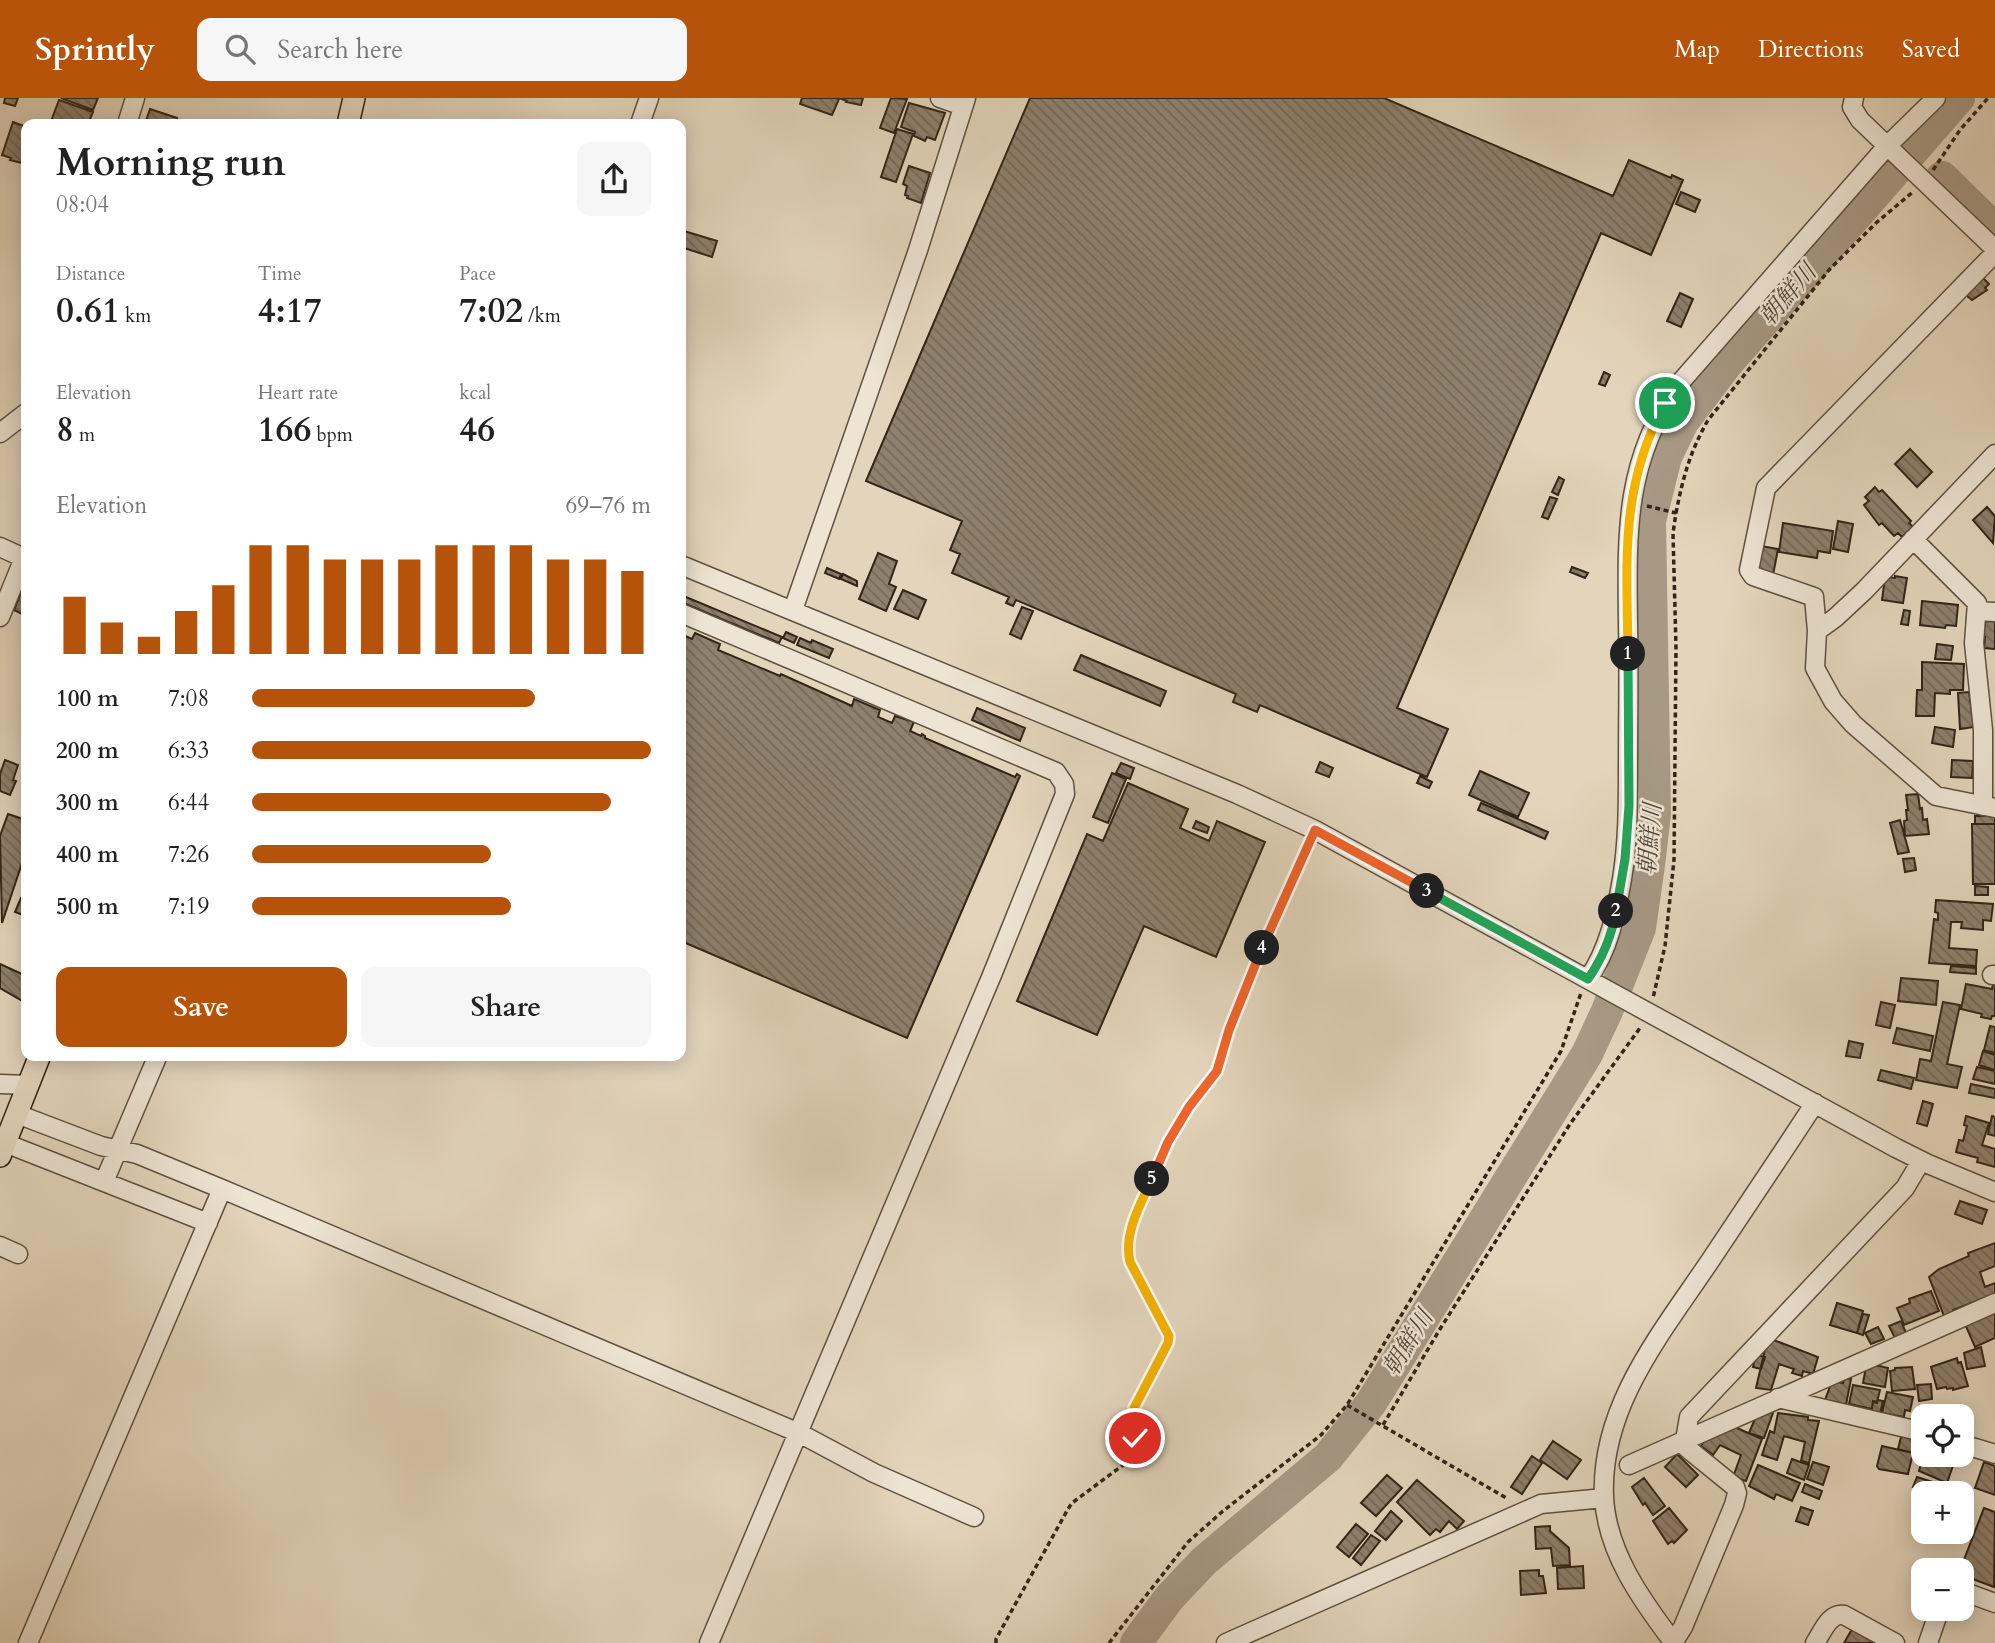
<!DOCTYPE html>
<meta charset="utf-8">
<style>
body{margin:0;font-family:Cardo,"Noto Serif JP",serif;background:#f6f6f6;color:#222;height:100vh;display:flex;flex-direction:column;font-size:26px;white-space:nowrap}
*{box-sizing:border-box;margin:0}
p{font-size:23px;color:#767676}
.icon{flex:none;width:38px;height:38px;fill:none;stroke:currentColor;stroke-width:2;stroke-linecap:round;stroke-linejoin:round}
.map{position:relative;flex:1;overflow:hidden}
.panel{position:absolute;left:21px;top:21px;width:665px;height:942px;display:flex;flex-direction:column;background:#fff;border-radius:14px;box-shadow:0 4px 18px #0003}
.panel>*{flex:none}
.fabs{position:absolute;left:1911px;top:1306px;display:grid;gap:14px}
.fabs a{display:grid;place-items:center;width:63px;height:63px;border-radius:14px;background:#fff;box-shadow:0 4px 18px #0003;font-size:35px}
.pin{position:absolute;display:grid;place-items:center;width:60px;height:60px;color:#fff;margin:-30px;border:4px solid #fff;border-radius:50%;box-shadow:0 2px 7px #0007}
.km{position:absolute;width:35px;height:35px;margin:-18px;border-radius:50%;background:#222;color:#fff;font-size:19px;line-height:35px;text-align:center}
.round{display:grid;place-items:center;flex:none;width:74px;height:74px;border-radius:14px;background:#f6f6f6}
.head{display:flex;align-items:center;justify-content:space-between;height:119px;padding:0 35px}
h1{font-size:38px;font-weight:800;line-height:52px}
.stats{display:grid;grid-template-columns:repeat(3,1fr);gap:10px;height:119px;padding:7px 35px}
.stats div{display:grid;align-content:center}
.stats b{font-size:35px;font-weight:800}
.stats small{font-size:19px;font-weight:400}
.stats p{font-size:19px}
.chart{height:196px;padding:14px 35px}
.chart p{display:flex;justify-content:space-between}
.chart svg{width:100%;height:126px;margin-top:7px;stroke:#b45309;stroke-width:6}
.cta{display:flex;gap:14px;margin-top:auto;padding:14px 35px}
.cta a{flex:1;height:80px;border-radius:14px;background:#b45309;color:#fff;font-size:28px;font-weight:800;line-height:80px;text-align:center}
.cta a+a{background:#f6f6f6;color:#222}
ul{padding:0 35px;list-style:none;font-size:23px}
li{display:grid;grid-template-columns:112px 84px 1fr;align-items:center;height:52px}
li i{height:18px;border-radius:9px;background:#b45309}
header{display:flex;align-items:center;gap:42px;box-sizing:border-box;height:98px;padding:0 35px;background:#b45309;color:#fff}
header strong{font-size:33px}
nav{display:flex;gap:38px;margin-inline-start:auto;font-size:24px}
.search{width:490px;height:63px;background:#f6f6f6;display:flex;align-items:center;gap:18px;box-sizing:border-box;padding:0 24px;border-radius:14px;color:#767676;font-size:26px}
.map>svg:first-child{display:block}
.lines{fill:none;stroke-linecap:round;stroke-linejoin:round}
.river{stroke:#a79984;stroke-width:32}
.building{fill:url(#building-back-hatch);stroke:#322517;stroke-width:2}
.minor-casing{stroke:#5e5140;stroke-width:21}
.major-casing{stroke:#322517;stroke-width:24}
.path{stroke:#322517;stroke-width:3.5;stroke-dasharray:5 3.5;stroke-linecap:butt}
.minor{stroke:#ede4d3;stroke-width:18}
.major{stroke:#e3d5bc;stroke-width:21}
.split-1-casing{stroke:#fff;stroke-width:14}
.split-2-casing{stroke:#fff;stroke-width:14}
.split-3-casing{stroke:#fff;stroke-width:14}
.split-4-casing{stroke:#fff;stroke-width:14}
.split-5-casing{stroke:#fff;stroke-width:14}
.split-6-casing{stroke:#fff;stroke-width:14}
.split-1{stroke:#f5b400;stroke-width:9}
.split-2{stroke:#22a559;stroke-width:9}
.split-3{stroke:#22a559;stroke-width:9}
.split-4{stroke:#f0652b;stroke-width:9}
.split-5{stroke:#f0652b;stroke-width:9}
.split-6{stroke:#f5b400;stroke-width:9}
.labels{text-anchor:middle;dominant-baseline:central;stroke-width:5;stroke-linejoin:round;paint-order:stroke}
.water-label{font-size:24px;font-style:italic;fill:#554838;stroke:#ede4d3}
</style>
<header>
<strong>Sprintly</strong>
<div class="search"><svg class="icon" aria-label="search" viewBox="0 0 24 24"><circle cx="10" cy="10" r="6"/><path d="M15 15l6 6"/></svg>Search here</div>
<nav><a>Map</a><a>Directions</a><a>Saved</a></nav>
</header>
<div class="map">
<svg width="1995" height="1545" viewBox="0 0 1995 1545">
<defs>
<pattern id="building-back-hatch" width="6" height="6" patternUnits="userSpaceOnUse" patternTransform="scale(1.75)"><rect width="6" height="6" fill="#8e816d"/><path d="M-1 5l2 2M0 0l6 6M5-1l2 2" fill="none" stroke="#756959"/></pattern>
</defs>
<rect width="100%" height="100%" fill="#e3d5bc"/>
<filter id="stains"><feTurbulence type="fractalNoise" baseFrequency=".00286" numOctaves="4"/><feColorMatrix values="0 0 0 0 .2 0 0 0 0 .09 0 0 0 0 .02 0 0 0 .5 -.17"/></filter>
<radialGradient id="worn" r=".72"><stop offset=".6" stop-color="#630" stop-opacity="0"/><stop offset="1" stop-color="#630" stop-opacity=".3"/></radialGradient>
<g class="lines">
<!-- river -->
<path class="river" d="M1942 79 1995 131
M1136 1545 1169 1500 1204 1463 1328 1359 1371 1305 1587 956 1607 913 1640 830 1649 767 1655 716 1650 423 1666 359 1683 324 1726 267 1959 0"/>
</g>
<!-- building -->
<path class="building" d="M5 0H18L15 8 4 5Z
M61 0H98L93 12Z
M802 0H835L839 1 832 17 800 6Z
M839 0H863L861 7 846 4 847 3Z
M891 0 907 1 894 35 880 30Z
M1030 0H1384L1613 98 1629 62 1671 80 1672 77 1683 82 1651 157 1601 135 1397 610 1448 631 1427 679 1260 607 1257 614 1233 604 1236 596 1016 502 1013 508 1006 505 1009 499 952 475 960 456 950 452 962 423 866 383Z
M59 2 93 14 88 26H50Z
M909 5 945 15 935 42 927 39 925 43 914 38 915 34 901 29Z
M150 11 177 20 175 26H145Z
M13 24 26 29V66L10 62 11 60 2 57Z
M897 31 913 36 896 84 881 79Z
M909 68 930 75 921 105 907 100 908 98 905 97 907 88 903 86Z
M1681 94 1700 102 1695 114 1676 106Z
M684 133 717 143 712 159 681 149Z
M1983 180 1989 186 1985 190 1987 192 1972 202 1966 197Z
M1680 195 1693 201 1681 229 1667 223Z
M1604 274 1610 277 1605 288 1599 286Z
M1910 351 1932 374 1917 389 1895 366Z
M1559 379 1564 382 1558 397 1552 394Z
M1875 389 1879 394 1882 392 1911 423 1909 425 1913 429 1902 439 1898 435 1894 438 1882 425 1879 427 1864 407 1869 403 1865 399Z
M1550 399 1557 401 1548 421 1542 419Z
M1987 409 1995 418 1993 445 1973 422Z
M1838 423 1853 426 1848 454 1833 451Z
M1783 425 1833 433 1830 455 1818 453 1817 460 1779 454Z
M1761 448 1778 451 1773 477 1757 473Z
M878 455 897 463 889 486 896 489 886 513 859 501Z
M1572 469 1588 475 1585 480 1570 474Z
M827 470 841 476 839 481 825 475Z
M843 476 857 483V488L841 481Z
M1895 478 1907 480 1903 505 1882 502 1885 479 1895 480Z
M26 482V518L14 512Z
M903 492 926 502 918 521 894 511Z
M681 497 782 539 779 545 681 504Z
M1922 503 1958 507 1956 528 1946 527 1945 530 1920 527Z
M1022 509 1033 513 1021 541 1010 536Z
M1904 512 1910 513 1908 527 1901 526Z
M1986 522 1995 523V551L1984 550 1985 539H1982Z
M786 534 797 539 794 545 783 540Z
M695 535 720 546 718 552 780 578 781 576 852 608 854 601 880 612 878 619 892 625 895 618 914 624 910 633 921 638 922 636 925 638V640L1015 679 1017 676 1020 678 907 940 681 843V536L692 541Z
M800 540 811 545 812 542 833 551 829 560 797 547Z
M1937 546 1953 548 1951 562 1935 561Z
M1081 557 1166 593 1160 608 1074 572Z
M1922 564 1964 566 1963 592H1950V596L1935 595 1934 618H1916L1917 592H1922Z
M1969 594 1974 629 1960 631 1958 595Z
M977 610 1025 630 1020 643 972 622Z
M1935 629 1955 632 1953 649 1932 645Z
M5 662 18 667 13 682 16 683 10 697 0 693V676Z
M1952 662 1973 663 1972 680 1951 679Z
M1320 664 1333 670 1329 679 1316 674Z
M1121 665 1134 670 1130 681 1116 675Z
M1480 673 1529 695 1518 719 1469 697Z
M1112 675 1126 681 1108 725 1093 719Z
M1420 678 1432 684 1429 690 1417 685Z
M1128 685 1188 711 1180 730 1209 743 1217 723 1265 744 1216 859 1144 828 1097 937 1017 903 1087 736 1103 743Z
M1918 696 1920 711 1922 710 1923 722 1927 721 1929 736 1905 738 1904 723 1907 722 1906 712H1908L1906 697Z
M1481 705 1548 734 1545 741 1478 712Z
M8 716 26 722V753L2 825 0 738Z
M1975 718H1995V726H1975Z
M1900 722 1909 754 1898 756 1890 725Z
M1196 723 1209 729 1207 735 1193 730Z
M1972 726H1995V786H1973Z
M1914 760 1916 772 1905 774 1903 761Z
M1975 788 1988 789V797H1975Z
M21 800 26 803V818L15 814Z
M1936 802 1993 806 1991 823 1983 822V832L1961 830 1962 824H1951L1949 850 1977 852 1976 868 1929 865 1934 821 1938 822V815L1935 814Z
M0 866 26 878V905L0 890Z
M1951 868 1976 870V876L1950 874Z
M1901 880 1938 883 1936 907 1898 903Z
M1966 886 1992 891 1993 886H1995V918H1992L1991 921 1981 919 1982 916 1961 911Z
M1881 904 1895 907 1890 930 1876 927Z
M1943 904 1960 907 1947 966 1962 969 1957 990 1916 982 1920 961 1931 963Z
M1990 928 1995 929V955L1984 952Z
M1897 930 1933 938 1930 953 1893 945Z
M1849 943 1863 946 1860 960 1846 958Z
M1983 953 1995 957V972L1979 967Z
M1977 969 1995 973V986L1973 981Z
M1881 972 1914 980 1911 991 1878 982Z
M1971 986 1995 991V1000L1969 995Z
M1923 1003 1933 1006 1927 1028 1917 1025Z
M1966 1018 1989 1025 1982 1047 1995 1051V1069L1977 1064 1978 1060 1956 1054 1959 1042 1963 1043 1967 1028 1964 1027Z
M1992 1018 1995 1019V1038L1988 1036Z
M1960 1103 1987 1112 1982 1126 1955 1116Z
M1995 1145V1168L1980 1174 1985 1189 1995 1185V1196L1953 1212 1954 1214 1944 1218 1929 1179 1939 1171 1969 1158 1968 1155Z
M1931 1193 1939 1213 1904 1227 1897 1210 1910 1205 1909 1201Z
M1837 1205 1863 1213 1857 1235 1830 1227Z
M1995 1213V1240L1975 1249 1965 1226Z
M1863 1216 1869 1217 1863 1237 1857 1235Z
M1901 1223 1906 1235 1895 1240 1889 1228Z
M1878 1229 1884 1241 1871 1246 1865 1235Z
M1771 1241 1818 1259 1813 1276 1803 1273 1802 1278 1792 1275 1794 1271 1779 1266 1771 1292 1756 1290 1767 1243Z
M1981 1249 1985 1268 1967 1271 1964 1255Z
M1756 1257 1765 1259 1761 1271 1753 1269Z
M1957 1260 1958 1265 1961 1264 1968 1288 1953 1292V1290L1947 1291 1946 1289 1937 1291 1931 1269Z
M1871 1266 1888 1270 1885 1289 1863 1285 1866 1269 1870 1270Z
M1912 1269 1915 1291 1892 1293 1890 1273 1895 1272V1270Z
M1845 1279 1851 1281 1846 1307 1825 1302 1832 1283 1843 1285Z
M1931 1286 1932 1301 1919 1303 1917 1287Z
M1853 1287 1880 1292 1877 1304 1873 1303 1872 1311 1849 1306Z
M1887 1294 1913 1299 1910 1313 1905 1312 1904 1319 1882 1315Z
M1878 1302 1883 1303 1880 1316 1871 1314 1873 1304 1877 1305Z
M1769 1311 1774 1312 1764 1340 1749 1335 1757 1316Z
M1778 1315 1808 1319V1322L1819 1323 1809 1365 1801 1363 1805 1344 1784 1338 1777 1362 1762 1357 1770 1333 1774 1335Z
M1730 1327 1762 1341 1746 1383 1733 1379 1741 1357 1720 1347 1713 1357 1701 1348 1709 1336Z
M1902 1335 1918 1339 1913 1355 1898 1351Z
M1553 1343 1581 1362 1567 1381 1540 1362Z
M1882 1348 1913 1355 1908 1376 1879 1371 1877 1368Z
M1677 1356 1698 1377 1686 1389 1665 1369Z
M1924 1356H1946L1956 1359 1947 1385 1919 1373Z
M1532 1358 1542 1365 1522 1396 1511 1389Z
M1792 1361 1809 1367 1804 1382 1787 1375Z
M1813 1364 1829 1369 1823 1387 1807 1381Z
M1984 1364 1995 1368V1397L1975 1390Z
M1758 1367 1800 1385 1792 1403 1776 1396 1774 1401 1749 1388Z
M1387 1377 1402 1390 1376 1418 1361 1405Z
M1917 1379 1942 1387 1940 1395 1913 1389Z
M1644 1380 1665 1408 1653 1417 1645 1405 1643 1407 1632 1389Z
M1417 1382 1464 1423 1457 1431 1449 1423 1440 1434 1436 1431 1430 1437 1397 1404Z
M1805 1386 1822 1393 1819 1401 1802 1394Z
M1801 1409 1813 1413 1808 1427 1796 1423Z
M1962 1409 1972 1410 1968 1433 1962 1432Z
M1669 1410 1687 1432 1674 1445 1672 1443 1668 1446 1653 1423Z
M1984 1410 1995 1414 1994 1489 1962 1477 1960 1472Z
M1391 1413 1402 1423 1386 1442 1375 1433Z
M1356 1426 1368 1436 1349 1459 1337 1449Z
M1550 1428V1433L1569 1450 1570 1467 1553 1468 1551 1450 1536 1451 1535 1429Z
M1371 1437 1380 1443 1361 1467 1353 1460Z
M1583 1468 1584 1490 1558 1491 1557 1470Z
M1539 1472V1478H1543L1546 1495 1521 1497 1520 1473Z
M1852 1531 1878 1545H1844Z"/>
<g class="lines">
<!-- minor casing -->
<g class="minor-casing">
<path id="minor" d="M940 0 963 8
M1854 0 1852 9 1860 22 1995 151
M127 26 135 0
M640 26 649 0
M1995 155 1766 390 1749 472 1753 478 1814 499 1817 533 1815 570 1833 603 1853 626 1936 698 1995 710
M0 335 26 315
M1913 441 1977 505 1974 545 1983 632V708
M0 449 24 460 0 519
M681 467 1237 696 1315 732 1896 1050 1928 1066 1995 1094
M793 512 918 152 966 0
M1977 513 1995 514
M681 515 1056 674 1064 686 1065 696 992 877 709 1545
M1817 533 1835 520 1864 493 1995 356
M1992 877H1995
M1588 881C1609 851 1616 816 1622 781 1628 744 1628 707 1628 670 1628 622 1629 574 1628 526 1627 436 1624 364 1678 287L1888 47 1936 0
M0 986 29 987
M17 1016 101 1048 137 1056 222 1091 799 1335 874 1375 974 1419
M5 1045 208 1125
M104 1084 158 957
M0 1148 18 1156
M1778 1300 1923 1334
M1962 1346 1995 1356
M1629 1367 1995 1205
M1962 1493 1995 1505
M28 1545 222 1091
M1226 1545 1541 1406 1604 1400
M1673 1545 1683 1529 1734 1407 1737 1395 1735 1389 1687 1350 1685 1342 1689 1319 1905 1090 1921 1063
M1674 1545C1642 1503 1606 1453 1604 1398 1600 1307 1664 1232 1712 1160 1746 1109 1781 1057 1815 1005
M1815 1545C1823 1533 1829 1515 1844 1517L1895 1545
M1928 1545 1940 1510"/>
</g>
<!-- major casing -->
<g class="major-casing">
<path id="major" d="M348 26 354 0
M0 1058 40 957"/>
</g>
<!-- path -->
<path class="path" d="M1933 72 1960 32 1988 0
M1647 408 1676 415 1673 435 1676 550 1674 762 1665 848 1653 900
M1676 415C1683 379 1690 354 1708 322L1829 172 1876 125 1914 93
M1347 1307 1508 1401
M1383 1327 1440 1231 1570 1026 1640 930
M996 1545V1541L1068 1411 1072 1405 1123 1367 1135 1346 1134 1310 1169 1245V1238L1130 1163 1128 1145 1138 1114 1168 1044 1189 1009 1217 973 1229 932 1267 837 1309 745
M1109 1545 1188 1444 1223 1413 1321 1337 1347 1307 1561 953 1581 895"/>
<!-- minor -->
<use href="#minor" class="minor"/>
<!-- major -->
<use href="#major" class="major"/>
</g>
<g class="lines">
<!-- split-1 casing -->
<g class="split-1-casing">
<path id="split-1" d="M1628 556C1627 463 1619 391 1665 305"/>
</g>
<!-- split-2 casing -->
<g class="split-2-casing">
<path id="split-2" d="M1616 813 1625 761 1629 708 1628 556"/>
</g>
<!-- split-3 casing -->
<g class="split-3-casing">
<path id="split-3" d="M1427 793 1588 881C1602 861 1612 836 1616 813"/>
</g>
<!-- split-4 casing -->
<g class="split-4-casing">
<path id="split-4" d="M1262 850 1315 732 1427 793"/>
</g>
<!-- split-5 casing -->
<g class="split-5-casing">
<path id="split-5" d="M1152 1081 1168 1044 1189 1009 1217 973 1229 932 1262 850"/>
</g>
<!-- split-6 casing -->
<g class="split-6-casing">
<path id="split-6" d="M1135 1340 1134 1310 1168 1245 1169 1238 1130 1164C1123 1136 1141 1105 1152 1081"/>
</g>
<!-- split-1 -->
<use href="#split-1" class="split-1"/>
<!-- split-2 -->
<use href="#split-2" class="split-2"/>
<!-- split-3 -->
<use href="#split-3" class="split-3"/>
<!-- split-4 -->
<use href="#split-4" class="split-4"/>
<!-- split-5 -->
<use href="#split-5" class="split-5"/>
<!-- split-6 -->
<use href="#split-6" class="split-6"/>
</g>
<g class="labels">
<!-- water labels -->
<g class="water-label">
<text transform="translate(1788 197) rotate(-49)">朝鮮川</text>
<text transform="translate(1650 741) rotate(-85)">朝鮮川</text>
<text transform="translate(1408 1245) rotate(-58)">朝鮮川</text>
</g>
</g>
<rect width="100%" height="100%" filter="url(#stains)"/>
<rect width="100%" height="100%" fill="url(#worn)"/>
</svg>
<div class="fabs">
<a><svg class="icon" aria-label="locate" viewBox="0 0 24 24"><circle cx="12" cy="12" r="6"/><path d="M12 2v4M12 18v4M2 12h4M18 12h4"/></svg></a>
<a>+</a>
<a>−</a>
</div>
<div class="pin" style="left:1665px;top:305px;background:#1e9e55"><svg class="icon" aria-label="arrive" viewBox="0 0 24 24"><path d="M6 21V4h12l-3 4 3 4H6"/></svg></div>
<div class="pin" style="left:1135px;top:1340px;background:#d93025"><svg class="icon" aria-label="check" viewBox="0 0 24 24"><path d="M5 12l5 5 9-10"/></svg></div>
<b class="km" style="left:1628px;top:556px">1</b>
<b class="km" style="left:1616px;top:813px">2</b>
<b class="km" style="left:1427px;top:793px">3</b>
<b class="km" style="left:1262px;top:850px">4</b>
<b class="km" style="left:1152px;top:1081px">5</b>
<section class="panel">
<div class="head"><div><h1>Morning run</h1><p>08:04</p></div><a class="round"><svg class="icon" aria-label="share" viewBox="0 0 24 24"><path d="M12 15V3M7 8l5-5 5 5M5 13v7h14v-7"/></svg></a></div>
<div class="stats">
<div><p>Distance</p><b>0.61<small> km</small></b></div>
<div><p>Time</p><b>4:17</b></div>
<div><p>Pace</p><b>7:02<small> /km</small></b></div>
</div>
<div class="stats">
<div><p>Elevation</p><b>8<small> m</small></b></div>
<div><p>Heart rate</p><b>166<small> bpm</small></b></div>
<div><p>kcal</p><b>46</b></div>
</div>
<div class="chart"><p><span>Elevation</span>69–76 m</p>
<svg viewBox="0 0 160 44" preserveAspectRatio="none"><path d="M5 44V24M15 44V33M25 44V38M35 44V29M45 44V20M55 44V6M65 44V6M75 44V11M85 44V11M95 44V11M105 44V6M115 44V6M125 44V6M135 44V11M145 44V11M155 44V15"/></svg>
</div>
<ul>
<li><b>100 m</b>7:08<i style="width:71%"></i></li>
<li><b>200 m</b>6:33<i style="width:100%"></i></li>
<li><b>300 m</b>6:44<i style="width:90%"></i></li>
<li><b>400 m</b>7:26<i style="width:60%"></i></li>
<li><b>500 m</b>7:19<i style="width:65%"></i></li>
</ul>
<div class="cta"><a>Save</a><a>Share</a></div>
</section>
</div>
